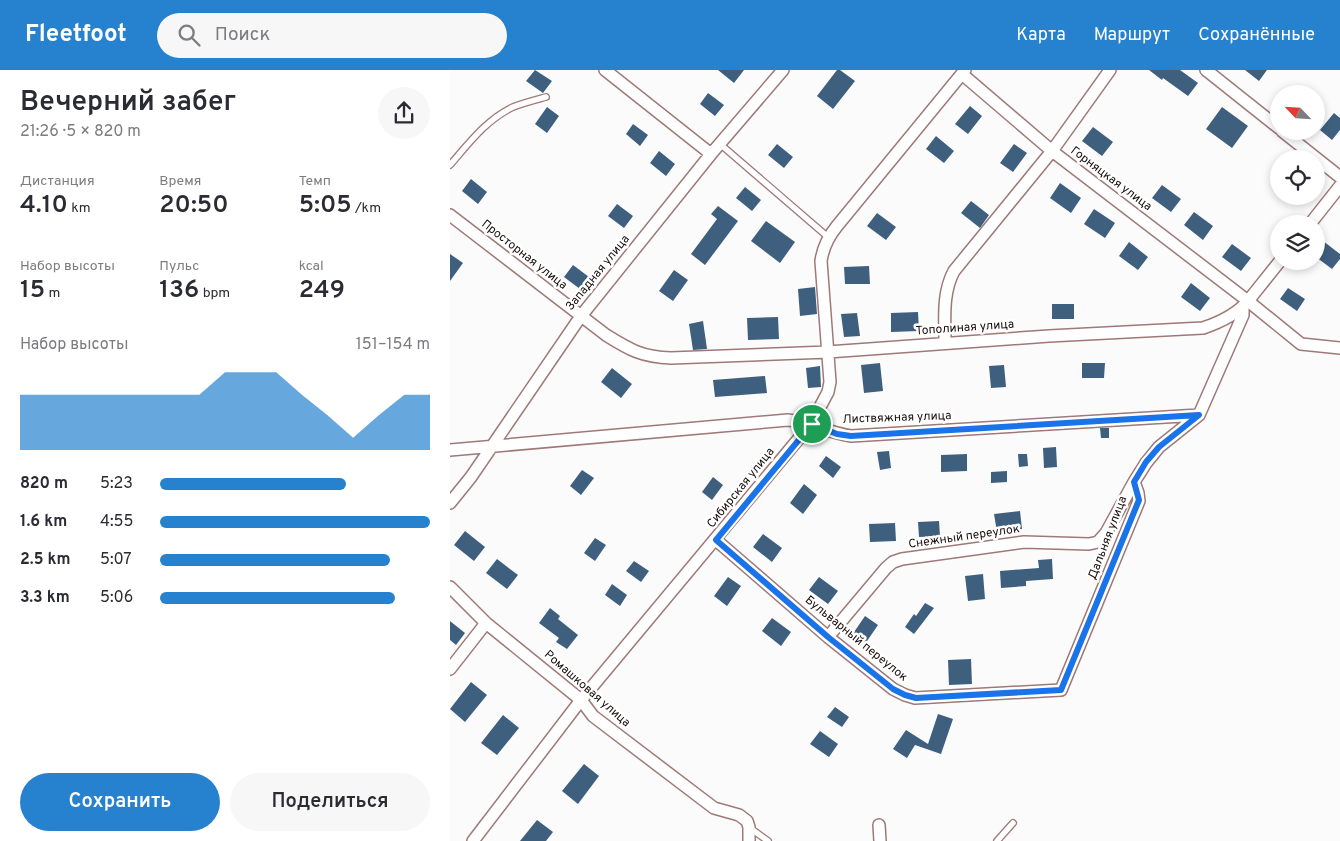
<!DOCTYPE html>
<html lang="ru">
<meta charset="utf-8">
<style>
body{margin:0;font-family:Overpass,sans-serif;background:#f7f7f7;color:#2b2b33;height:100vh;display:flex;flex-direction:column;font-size:19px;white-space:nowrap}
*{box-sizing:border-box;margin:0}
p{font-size:16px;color:#7c7c81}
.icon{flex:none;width:28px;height:28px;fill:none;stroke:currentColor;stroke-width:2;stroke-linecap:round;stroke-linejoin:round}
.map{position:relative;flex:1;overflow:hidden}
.side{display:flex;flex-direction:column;background:#fff;width:450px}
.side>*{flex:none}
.needle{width:32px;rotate:295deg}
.tools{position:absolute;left:820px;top:15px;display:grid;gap:10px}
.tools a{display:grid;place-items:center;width:55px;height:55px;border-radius:50%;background:#fff;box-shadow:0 2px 8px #0003;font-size:25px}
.pin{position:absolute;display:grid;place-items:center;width:42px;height:42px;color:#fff;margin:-21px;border:2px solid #fff;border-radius:50%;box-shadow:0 1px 5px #0007}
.round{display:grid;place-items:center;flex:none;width:52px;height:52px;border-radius:26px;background:#f7f7f7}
.headline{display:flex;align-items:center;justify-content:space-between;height:85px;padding:0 20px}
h1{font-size:28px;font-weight:600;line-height:38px}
.metrics{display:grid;grid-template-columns:repeat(3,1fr);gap:8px;height:85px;padding:5px 20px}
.metrics div{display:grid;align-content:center}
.metrics b{font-size:25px;font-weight:600}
.metrics small{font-size:14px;font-weight:400}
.metrics p{font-size:14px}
.chart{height:140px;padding:10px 20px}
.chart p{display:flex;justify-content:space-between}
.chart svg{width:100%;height:90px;margin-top:5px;fill:#2682cf;opacity:.7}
.cta{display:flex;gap:10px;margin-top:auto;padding:10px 20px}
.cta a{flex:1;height:58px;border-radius:30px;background:#2682cf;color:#fff;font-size:20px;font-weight:600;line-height:58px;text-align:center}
.cta a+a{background:#f7f7f7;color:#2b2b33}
ul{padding:0 20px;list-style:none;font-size:16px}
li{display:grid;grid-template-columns:80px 60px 1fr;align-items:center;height:38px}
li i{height:12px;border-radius:6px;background:#2682cf}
header{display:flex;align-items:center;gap:30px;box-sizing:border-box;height:70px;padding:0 25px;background:#2682cf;color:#fff}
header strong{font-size:24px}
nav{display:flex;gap:28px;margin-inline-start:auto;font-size:18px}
.search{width:350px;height:45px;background:#f7f7f7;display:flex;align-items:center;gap:12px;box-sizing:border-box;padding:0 18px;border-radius:28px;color:#7c7c81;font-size:19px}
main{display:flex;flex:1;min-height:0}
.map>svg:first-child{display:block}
.building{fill:#3f5f7f}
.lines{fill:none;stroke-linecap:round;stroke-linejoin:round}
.lane-casing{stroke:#9e7978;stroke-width:8}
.street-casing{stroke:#9e7978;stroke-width:14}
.lane{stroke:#fff;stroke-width:5.5}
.street{stroke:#fff;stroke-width:11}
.route-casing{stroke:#fff;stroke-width:10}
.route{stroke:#1a73e8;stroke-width:6}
.labels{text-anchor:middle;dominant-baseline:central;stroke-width:5;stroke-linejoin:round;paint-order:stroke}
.street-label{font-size:12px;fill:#190c0c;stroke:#fff}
</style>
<header>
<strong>Fleetfoot</strong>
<div class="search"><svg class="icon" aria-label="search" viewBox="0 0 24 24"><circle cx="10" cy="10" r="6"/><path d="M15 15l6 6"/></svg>Поиск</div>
<nav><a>Карта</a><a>Маршрут</a><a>Сохранённые</a></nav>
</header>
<main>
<section class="side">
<div class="headline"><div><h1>Вечерний забег</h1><p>21:26 · 5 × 820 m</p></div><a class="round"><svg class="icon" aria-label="share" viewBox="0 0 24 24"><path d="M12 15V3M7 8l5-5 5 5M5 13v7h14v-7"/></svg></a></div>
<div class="metrics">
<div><p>Дистанция</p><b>4.10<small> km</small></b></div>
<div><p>Время</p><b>20:50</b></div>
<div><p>Темп</p><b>5:05<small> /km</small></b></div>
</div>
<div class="metrics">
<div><p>Набор высоты</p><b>15<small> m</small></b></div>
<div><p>Пульс</p><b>136<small> bpm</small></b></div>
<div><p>kcal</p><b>249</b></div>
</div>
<div class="chart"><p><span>Набор высоты</span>151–154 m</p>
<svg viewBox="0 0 160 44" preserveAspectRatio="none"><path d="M0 44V17L10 17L20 17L30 17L40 17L50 17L60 17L70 17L80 6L90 6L100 6L110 17L120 27L130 38L140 27L150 17L160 17V44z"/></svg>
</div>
<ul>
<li><b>820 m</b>5:23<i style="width:69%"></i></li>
<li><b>1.6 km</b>4:55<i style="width:100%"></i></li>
<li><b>2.5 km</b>5:07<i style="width:85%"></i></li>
<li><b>3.3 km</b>5:06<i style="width:87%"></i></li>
</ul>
<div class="cta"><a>Сохранить</a><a>Поделиться</a></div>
</section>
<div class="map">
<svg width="890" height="771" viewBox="0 0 890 771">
<rect width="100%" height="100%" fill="#fbfbfb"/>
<!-- building -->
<path class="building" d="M85 0 102 11 93 23 76 11Z
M268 0H294L284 13Z
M387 0H390L405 11 383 39 367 26Z
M699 0H730L748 13 738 26 713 8 712 10Z
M795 0H817L809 11Z
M258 23 274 35 265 46 250 34Z
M520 36 532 46 518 64 505 54Z
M97 37 109 46 97 63 85 54Z
M772 37 798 56 782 78 756 59Z
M884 43 890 48V60L882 70 870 60Z
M183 54 198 65 190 76 176 64Z
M643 57 663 72 652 86 632 71Z
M486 66 504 81 494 93 476 79Z
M327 74 343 87 334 98 318 85Z
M564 74 577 83 563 102 550 93Z
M209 81 225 94 216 106 200 93Z
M21 109 37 122 28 134 12 121Z
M610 113 631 128 621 143 600 128Z
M712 115 731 129 721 142 702 128Z
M295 117 311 130 302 141 286 128Z
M521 131 539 145 530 158 511 143Z
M167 134 183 146 174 158 158 146Z
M268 136 288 151 255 195 241 184 267 149 261 144Z
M644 139 665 153 655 168 634 154Z
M744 142 763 156 753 170 734 155Z
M427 143 446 157 436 170 417 156Z
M316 151 345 172 330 193 301 171Z
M873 171 890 184V189L882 199 866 187V180Z
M679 172 698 187 688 200 669 186Z
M782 174 801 188 791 201 772 187Z
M0 184 13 193 0 211Z
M123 195 139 207 130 219 114 207Z
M419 196 420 214H395L394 197Z
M224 200 238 210 223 231 209 221Z
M741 213 760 228 750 241 731 227Z
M365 217 367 244 350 246 348 219Z
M838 218 855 229 847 241 830 229Z
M602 234H624V249H602Z
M468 242 469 261 441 262V243Z
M407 243 410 266 394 267 391 244Z
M328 247 329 269 298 270 297 248Z
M253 251 257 279 243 280 239 254Z
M430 293 433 321 414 323 411 295Z
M632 293H655L654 308H632Z
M554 295 556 317 541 318 539 296Z
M370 296 371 317 358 318 356 298Z
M162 298 182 314 171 328 151 312Z
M315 306 317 323 265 327 263 310Z
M650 358H659V368H651Z
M606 377 607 397 594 398 593 378Z
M439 381 441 398 430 400 427 382Z
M517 384V401L491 402V385Z
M568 384H577L578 396 569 397Z
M376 386 391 397 383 408 369 396Z
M132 400 144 408 131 425 120 416Z
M557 401V412L541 413V402Z
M263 407 273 415 262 430 252 422Z
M354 414 367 425 353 444 340 433Z
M570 441 572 459 547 462 544 444Z
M489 451 490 466 469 467 468 452Z
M445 453 446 471 420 472 419 454Z
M15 461 35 477 24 491 4 475Z
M313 464 332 478 322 492 303 477Z
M145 468 156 475 145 491 134 483Z
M47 489 68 505 57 519 36 503Z
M602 489 603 509 576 511V516L551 518 550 501 589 498 588 490Z
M184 491 199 501 191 512 176 501Z
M533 504 535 529 518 531 515 506Z
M278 507 291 516 277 536 264 526Z
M369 507 388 521 378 534 359 520Z
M162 514 177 525 170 536 155 525Z
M475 533 484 538 464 564 455 557 464 544 466 546Z
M100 538 110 546 108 549 128 565 117 579 106 572 109 568 89 553Z
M415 546 428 555 415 574 402 565Z
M322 548 341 562 331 576 312 561Z
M0 551 15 563 6 575 0 570Z
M521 589 522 614 499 615 498 590Z
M21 612 37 625 15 652 0 639Z
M385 637 399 647 392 657 377 647Z
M488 644 503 649 491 684 465 675 457 688 443 679 456 660 478 674Z
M53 645 69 658 47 685 31 673Z
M370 661 388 674 379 687 360 674Z
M134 694 149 706 128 734 112 721Z
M87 750 103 762 96 771H70Z"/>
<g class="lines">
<!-- lane casing -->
<g class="lane-casing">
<path id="lane" d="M270 74 378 167
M0 95C19 73 36 50 63 37 73 33 85 30 96 27
M300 758 318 771
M547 771 563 753"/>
</g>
<!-- street casing -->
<g class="street-casing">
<path id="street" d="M155 0 261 84
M756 0 829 58
M512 4 602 81 798 231 830 191
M832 61 890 107
M0 145 156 265C180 280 192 287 221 288L378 282 599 266 753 258C768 253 787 244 798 231L851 274 890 278
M860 154 890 116
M495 273C495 249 492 223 504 201L602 81 660 0
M0 380 338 350C360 352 379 363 401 366L749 345
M0 433 21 407 131 246 261 84 333 0
M266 470 378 567 443 619 455 625 465 628 611 620 689 431 688 423 684 412 696 393 709 377 749 345 793 245V236
M0 517 36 553 131 630 143 646 264 738 289 745 297 751 299 757V771
M378 567 436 498 443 492 452 489 574 472 639 474 648 472 656 463 684 412
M0 599 36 553
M429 755 430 771
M23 771 131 630 361 354 378 322 380 312 371 191C373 177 378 167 387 156L515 0"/>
</g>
<!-- lane -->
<use href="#lane" class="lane"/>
<!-- street -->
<use href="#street" class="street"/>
</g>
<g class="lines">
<!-- route casing -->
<g class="route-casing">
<path id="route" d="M749 345 709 377 696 392 684 412 689 430 611 620 466 628 455 625 443 619 378 567 266 470 362 354 387 364 401 366Z"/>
</g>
<!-- route -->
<use href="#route" class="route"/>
</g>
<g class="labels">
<!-- street labels -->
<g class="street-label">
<text transform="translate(661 109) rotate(37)">Горняцкая улица</text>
<text transform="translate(74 185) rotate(38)">Просторная улица</text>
<text transform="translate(148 203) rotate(-51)">Западная улица</text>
<text transform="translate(515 258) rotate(-4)">Тополиная улица</text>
<text transform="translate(447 348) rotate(-2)">Листвяжная улица</text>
<text transform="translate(291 418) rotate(-51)">Сибирская улица</text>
<text transform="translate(514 467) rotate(-8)">Снежный переулок</text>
<text transform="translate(658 468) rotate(-69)">Дальняя улица</text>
<text transform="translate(406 569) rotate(39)">Бульварный переулок</text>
<text transform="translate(137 619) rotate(41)">Ромашковая улица</text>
</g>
</g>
</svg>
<div class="tools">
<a><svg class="needle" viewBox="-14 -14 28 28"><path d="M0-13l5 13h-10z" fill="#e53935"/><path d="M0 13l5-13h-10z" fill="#7c7c81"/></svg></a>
<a><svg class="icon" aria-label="locate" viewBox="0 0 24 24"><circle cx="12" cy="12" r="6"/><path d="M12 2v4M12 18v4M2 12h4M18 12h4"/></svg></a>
<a><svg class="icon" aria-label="layers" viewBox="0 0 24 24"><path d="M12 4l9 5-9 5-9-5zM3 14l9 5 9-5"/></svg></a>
</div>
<div class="pin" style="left:362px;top:354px;background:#1e9e55"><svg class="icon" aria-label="arrive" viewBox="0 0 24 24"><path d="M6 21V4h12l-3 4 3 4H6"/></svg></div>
</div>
</main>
